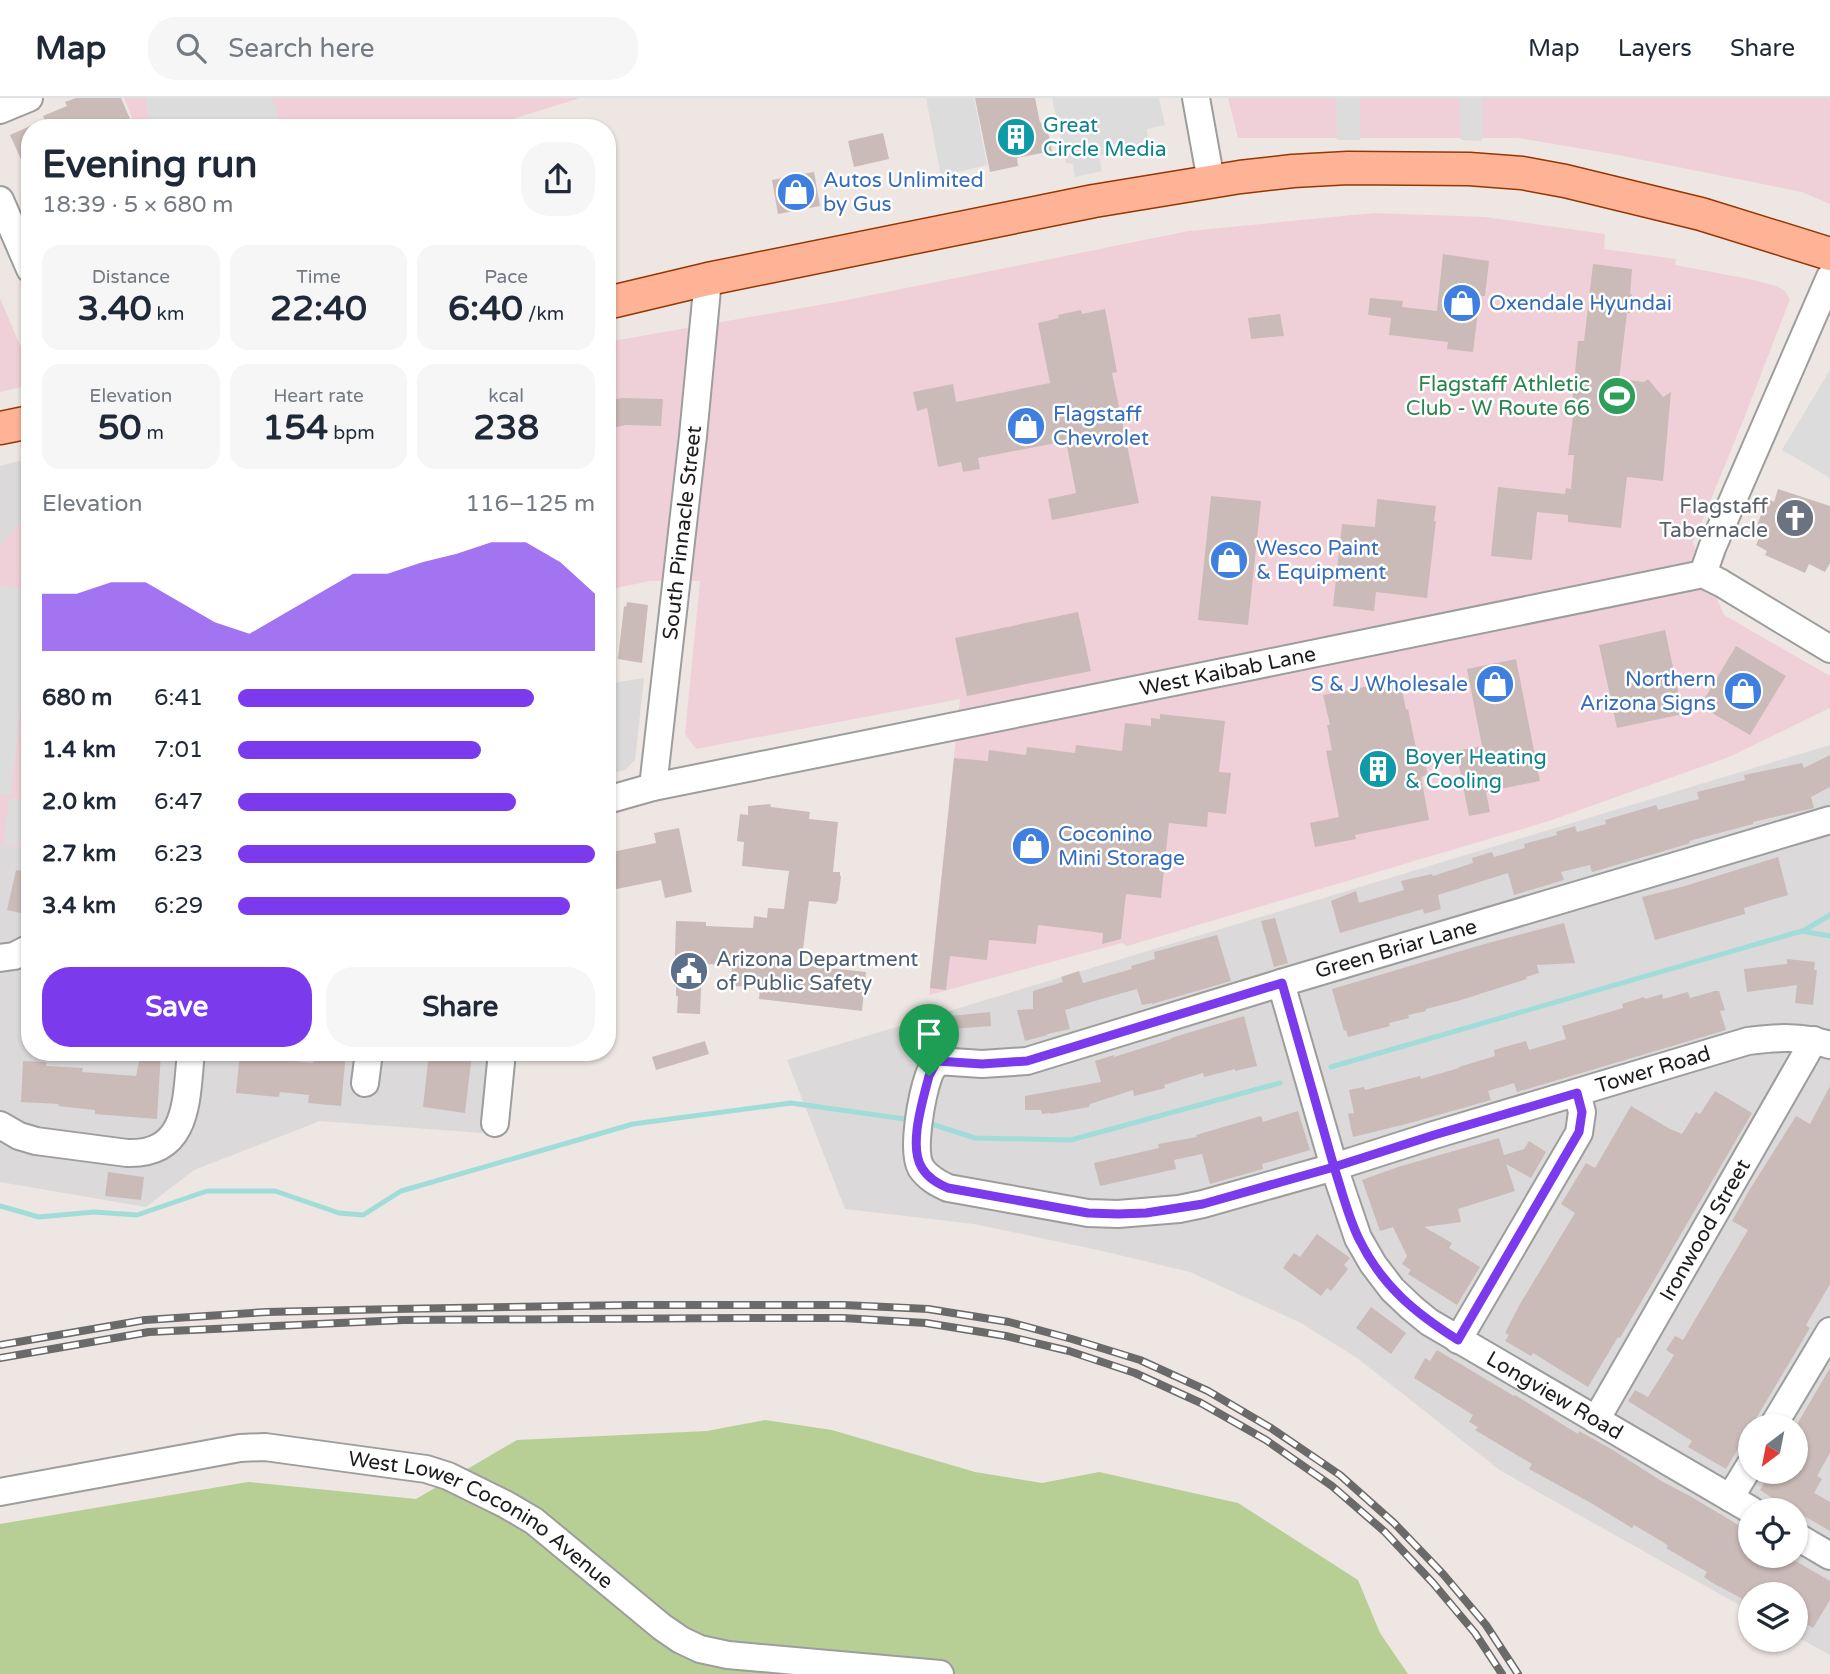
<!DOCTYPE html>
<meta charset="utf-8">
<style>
body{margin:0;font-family:"Varela Round",sans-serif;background:#f6f6f7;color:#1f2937;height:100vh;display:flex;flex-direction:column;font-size:26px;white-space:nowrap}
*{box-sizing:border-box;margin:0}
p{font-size:23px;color:#747a83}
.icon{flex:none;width:38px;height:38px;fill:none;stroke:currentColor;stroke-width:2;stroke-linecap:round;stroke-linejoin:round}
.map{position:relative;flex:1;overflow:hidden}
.sheet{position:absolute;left:21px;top:21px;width:595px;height:942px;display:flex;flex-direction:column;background:#fff;border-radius:28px;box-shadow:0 2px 5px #0004}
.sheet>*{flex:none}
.needle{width:46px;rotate:212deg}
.buttons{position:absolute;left:1738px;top:1316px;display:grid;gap:14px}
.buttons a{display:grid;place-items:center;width:70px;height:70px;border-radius:50%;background:#fff;box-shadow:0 2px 5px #0004;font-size:35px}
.pin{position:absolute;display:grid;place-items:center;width:60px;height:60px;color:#fff;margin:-72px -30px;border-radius:50% 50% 50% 0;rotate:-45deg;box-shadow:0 0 7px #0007}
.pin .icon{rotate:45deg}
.round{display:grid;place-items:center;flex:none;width:74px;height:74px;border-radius:28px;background:#f6f6f7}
.head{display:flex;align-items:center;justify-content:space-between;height:119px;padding:0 21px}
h1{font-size:38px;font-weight:700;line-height:52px}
.metrics{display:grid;grid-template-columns:repeat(3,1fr);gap:10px;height:119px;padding:7px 21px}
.metrics div{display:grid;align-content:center;border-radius:18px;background:#f6f6f7;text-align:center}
.metrics b{font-size:35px;font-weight:700}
.metrics small{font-size:19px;font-weight:400}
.metrics p{font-size:19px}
.chart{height:196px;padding:14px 21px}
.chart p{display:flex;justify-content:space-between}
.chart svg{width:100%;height:126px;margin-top:7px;fill:#7c3aed;opacity:.7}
.action{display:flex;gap:14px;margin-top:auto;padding:14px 21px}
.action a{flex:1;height:80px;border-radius:28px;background:#7c3aed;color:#fff;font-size:28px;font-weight:700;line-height:80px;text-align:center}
.action a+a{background:#f6f6f7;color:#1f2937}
ul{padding:0 21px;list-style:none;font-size:23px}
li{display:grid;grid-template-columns:112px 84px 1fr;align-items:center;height:52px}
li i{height:18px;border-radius:9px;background:#7c3aed}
header{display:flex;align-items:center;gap:42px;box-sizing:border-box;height:98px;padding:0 35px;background:#fff;border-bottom:2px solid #e0e1e3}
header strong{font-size:33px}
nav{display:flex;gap:38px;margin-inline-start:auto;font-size:24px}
.search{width:490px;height:63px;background:#f6f6f7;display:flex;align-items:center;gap:18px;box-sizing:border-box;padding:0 24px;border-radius:28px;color:#747a83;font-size:26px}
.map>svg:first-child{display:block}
.residential{fill:#dbd9da;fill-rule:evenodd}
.commercial{fill:#f0d0d8}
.forest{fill:#b7cf95}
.parking{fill:#dcdcdc}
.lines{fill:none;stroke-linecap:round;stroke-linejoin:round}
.stream{stroke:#a0ddd9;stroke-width:5}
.building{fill:#cabbb8}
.minor-casing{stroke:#9d9d9d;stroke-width:30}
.major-casing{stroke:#953700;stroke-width:35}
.minor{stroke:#fff;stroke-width:26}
.major{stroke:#feb397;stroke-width:32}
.rail-casing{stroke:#6a6a6a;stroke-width:8}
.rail{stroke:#fff;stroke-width:5;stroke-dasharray:16;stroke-linecap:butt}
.route-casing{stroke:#fff;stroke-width:14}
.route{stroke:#7c3aed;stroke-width:9}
.labels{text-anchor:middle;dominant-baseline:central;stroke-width:5;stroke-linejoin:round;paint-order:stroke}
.culture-label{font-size:21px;fill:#0d838f;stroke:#fff;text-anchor:start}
.shop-label{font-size:21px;fill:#366cbe;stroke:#fff;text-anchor:start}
.leisure-label{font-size:21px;fill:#27864d;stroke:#fff;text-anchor:end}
.worship-label{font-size:21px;fill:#5b616d;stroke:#fff;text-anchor:end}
.street-label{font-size:21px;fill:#1c1c1c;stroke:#fff}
.service-label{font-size:21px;fill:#4e5e75;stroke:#fff;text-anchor:start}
</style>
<header>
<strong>Map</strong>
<div class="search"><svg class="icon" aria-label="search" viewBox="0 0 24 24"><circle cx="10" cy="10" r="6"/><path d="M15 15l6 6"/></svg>Search here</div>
<nav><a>Map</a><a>Layers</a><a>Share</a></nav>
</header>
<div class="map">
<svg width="1830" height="1576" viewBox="0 0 1830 1576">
<rect width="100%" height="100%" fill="#eee6e2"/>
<!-- residential -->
<path class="residential" d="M30 360V412L0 449V368Z
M644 580 635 662 625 672 607 676V586Z
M1830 647V1557L1796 1538V1496H1750V1513L1501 1373 1357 1260 1301 1225 1190 1174 1098 1152 974 1126 845 1111 787 962ZM1750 1328H1796V1374H1750ZM1750 1412H1796V1458H1750Z
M0 747 30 751V954H491L482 1035 320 1023 194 1072 146 1109 0 1084Z"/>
<!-- commercial -->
<path class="commercial" d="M124 0H580L484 30H136Z
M1228 0H1830V106L1802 94 1613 56 1518 40H1238Z
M1374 115 1485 119 1605 136 1604 151 1676 161 1675 167 1754 182 1776 188 1784 192 1790 201 1743 323 1693 445 1724 517 1830 578V610L1729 659 1546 724 1127 848 1122 845 929 897 960 601 696 651 685 636 700 483H650L607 492V244L842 203 1189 133Z
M0 200 30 271V287L0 294Z
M30 412V751L0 747V449Z"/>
<!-- forest -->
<path class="forest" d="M765 1322 832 1332 975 1374 1042 1385 1099 1374 1238 1405 1358 1482 1380 1535 1408 1576H0V1426L248 1384 416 1401 517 1342 707 1333Z"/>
<!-- parking -->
<path class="parking" d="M146 0H272L282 28 275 30H160L147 16Z
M926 0H974L987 67 941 78Z
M1052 0H1159L1165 27 1147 31 1149 48 1101 57 1099 60 1102 73 1075 79 1073 66 1066 65Z
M1336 0H1360V42H1337Z
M1460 0H1483L1482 43 1461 42Z
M1830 272V380L1782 352Z
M0 488 30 491V520L11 697 0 696Z
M9 700 30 702V749L4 746Z"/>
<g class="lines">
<!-- stream -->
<path class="stream" d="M1803 833 1830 817
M1331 969 1802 833 1830 838
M925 1024 975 1040 1071 1042 1280 985
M0 1108 39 1119 94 1114 137 1117 207 1093H275L339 1115 363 1117 401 1093 633 1026 791 1005 912 1022"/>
</g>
<!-- building -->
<path class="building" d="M76 0H121L134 30H48L43 18 67 8 65 4Z
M975 0H1035L1040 25 1046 24 1052 53 1017 60 1018 68 990 74Z
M30 28V81L10 37Z
M883 35 889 61 854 69 848 43Z
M814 74 820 108 778 116 772 82Z
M1443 156 1489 163 1485 198H1480L1473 254 1447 251 1448 244 1389 237 1391 220 1368 217 1370 200 1403 203 1402 209 1437 213Z
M1593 166 1632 171 1630 197 1632 196 1630 215H1627L1619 281 1644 284 1648 281 1663 299 1671 294 1663 383 1627 379 1621 430 1568 424V417L1537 414 1532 462 1491 458 1498 389 1565 396 1566 390 1571 391 1574 357H1568L1573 319 1571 318 1578 243H1584Z
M1105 211 1117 274 1112 275 1139 405 1052 422 1048 401 1076 395 1066 343 978 360 980 371 963 374 961 364 938 369 927 310 917 313 913 294 953 286 956 304 1050 285 1038 225 1059 220 1058 217 1081 212 1082 216Z
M1280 216 1284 238 1251 241 1248 220Z
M622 300 663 301 661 328 626 327 607 331V303Z
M1778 391 1830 408V465L1825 474 1809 466 1805 475 1765 457 1767 453 1756 447 1761 436 1755 433 1767 401 1774 404Z
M1211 398 1261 403 1248 527 1198 522Z
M1377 401 1436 408 1434 423H1436L1427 500 1376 494 1374 513 1333 508 1342 426 1375 429Z
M627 504 648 507 642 565 618 561 624 508 626 509Z
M1078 514 1091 573 967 598 955 540Z
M1665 532 1683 616 1617 630 1599 547Z
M1736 548 1786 578 1750 637 1700 608Z
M1516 561 1540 683 1486 694 1490 714 1469 718 1456 653 1482 648 1467 571Z
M1400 582 1406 612 1408 611 1419 665 1425 664 1428 677 1421 679 1429 722 1355 737 1356 741 1315 749 1310 725 1339 719 1326 653 1332 652 1327 627H1330L1323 597Z
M1160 616 1225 623 1219 674 1231 675 1226 716 1208 714 1207 729 1169 725 1161 800 1126 796 1121 841 1102 846 1103 835 1038 827 1036 846 989 842 987 862 950 858 946 892 930 890 954 660 988 663 989 652 1026 657 1027 649 1075 655 1076 647 1122 653 1125 625 1151 628V620L1160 621Z
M1830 657V689L1811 699 1814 710 1753 724V726L1689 743 1690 745 1661 754 1592 774 1590 767 1561 774 1564 782 1514 797 1508 775 1438 797 1441 811 1424 816 1423 811 1340 835 1331 803 1356 793 1359 805 1404 792 1401 783 1432 776 1433 778 1473 765 1472 760 1492 754 1494 759 1525 750 1524 746 1557 737 1556 734 1575 728 1577 734 1606 726 1605 722 1656 707 1658 712 1699 701 1697 694 1745 682 1744 677 1802 665 1804 670Z
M770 706 771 709 810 714 809 721 838 724 833 774H840V778H841L838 803H837L836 806 809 803 801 867 866 874 862 913 759 901 760 889 731 888 732 867 702 866 700 916 677 915 678 898H676V888H674L676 823 706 824V828L753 830 754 818 767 820 768 810 784 811 789 773 742 768 744 744 737 743 740 716 748 717V708Z
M679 730 692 794 665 800 661 782 607 793V755L656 745 654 735Z
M1778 759 1788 797 1744 810 1745 816 1655 842 1642 799 1685 788Z
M16 772 30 774V817L7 812Z
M1275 820 1288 865 1274 869 1261 823Z
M1564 825 1575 865 1537 867 1539 875 1526 879 1527 881 1461 902 1426 911V913L1408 917 1409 920 1389 925 1390 928 1348 939 1346 932 1344 933 1332 891 1488 845Z
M1217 837 1231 883 1152 906V905L1142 907 1137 891 1098 902 1065 912 1070 931 1047 936V937L1025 943 1017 912 1033 911V893L1063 884 1061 879 1079 873 1083 885 1132 871 1131 868 1155 861 1154 854Z
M1787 861 1815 864 1814 872H1817L1813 907 1795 905 1797 887 1747 894 1744 871 1787 866Z
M1715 893H1719L1725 912 1720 913 1726 932 1517 994 1514 985 1488 993 1491 1002 1410 1025 1353 1039 1348 1016 1354 1015 1349 992 1364 989 1365 992 1420 978 1421 981 1459 970V969L1495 958 1494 952 1526 943 1529 952 1566 941 1562 928 1623 910 1622 906 1644 899 1645 901 1662 896 1663 901 1688 894 1690 900Z
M990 914 991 928 951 931 950 918Z
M1244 918 1257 968 1235 973V971L1204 979 1203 975 1164 987 1165 990 1142 996 1134 998 1133 992 1090 1006 1089 1009 1050 1016V1015L1042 1016 1041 1012H1025V998L1101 984 1095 963 1114 957V959L1171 941V940Z
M705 943 709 956 656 972 652 959Z
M141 954H161L157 1021 95 1016V1012L58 1008 59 1006 21 1004 23 963 46 964V968L83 970 82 974 136 978Z
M240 954H283L282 962 313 965 314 954H346L341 1008 308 1005 309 997 280 994 279 999 236 995Z
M429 954 472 956 465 1015 423 1009Z
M1830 988V1186L1806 1227 1810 1230 1726 1371 1688 1349 1692 1343 1628 1303 1635 1292 1648 1299 1674 1257 1666 1252 1675 1238 1683 1242 1748 1132 1732 1123 1750 1091 1796 1018 1810 1026Z
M1715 993 1752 1015 1620 1240 1618 1239 1588 1289 1533 1255 1531 1258 1505 1243 1509 1237 1505 1235 1520 1206 1575 1115 1561 1106 1586 1065 1595 1070 1631 1008 1670 1031 1682 1036 1696 1014 1700 1016Z
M1298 1013 1310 1052 1262 1066 1263 1071 1210 1086 1202 1056 1174 1062 1176 1071 1100 1088 1094 1065 1159 1050 1158 1046 1197 1039 1196 1037 1261 1018 1263 1024Z
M1499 1040 1504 1057 1524 1051 1529 1043 1546 1054 1531 1080 1506 1066 1515 1093 1458 1111 1461 1124 1424 1129 1452 1145 1449 1150 1480 1169 1457 1207 1408 1176 1411 1172 1402 1166 1407 1158 1393 1129 1380 1133 1362 1082 1398 1069Z
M108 1074 144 1079 141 1102 105 1098Z
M1317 1136 1350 1160 1344 1167 1348 1171 1331 1193 1327 1190 1321 1198 1283 1170 1294 1155 1300 1159Z
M1371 1209 1406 1235 1391 1256 1356 1230Z
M1437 1252 1514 1298 1515 1297 1578 1336 1579 1333 1613 1352 1663 1384 1690 1398 1750 1434V1458H1787L1830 1483V1502L1813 1530 1796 1520V1496H1750V1505L1711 1484 1704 1479 1707 1474 1666 1450 1668 1448 1663 1444 1634 1427 1632 1430 1591 1405 1529 1371 1532 1366 1475 1332 1478 1329 1469 1324 1473 1317 1414 1280 1425 1260 1430 1263Z
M1830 1270V1355L1817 1378 1822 1381 1814 1395 1830 1404V1433L1799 1415 1798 1417 1796 1415V1412H1791L1760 1392 1771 1374H1796V1328Z"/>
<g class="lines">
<!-- minor casing -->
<g class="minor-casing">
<g id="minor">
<path d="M1196 0 1211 83"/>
<path d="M0 12 29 0"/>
<path d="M0 102 30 171"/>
<path d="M1703 476 1712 450 1830 179"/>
<path id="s1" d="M653 689 693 338 708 181"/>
<path id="s2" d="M607 702 653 689 1248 569 1703 476 1721 485 1830 551"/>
<path id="s3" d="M1830 722 1281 885 1027 963 982 966 937 963C935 967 931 972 929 977 922 997 911 1052 921 1070 928 1080 937 1085 948 1090L1088 1115 1118 1116 1179 1111 1203 1106 1334 1069 1434 1037 1748 943C1777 939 1802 938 1830 947"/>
<path d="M0 860 14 858 30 850"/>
<path id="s4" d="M1281 885 1334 1069 1358 1140 1373 1166 1392 1191 1412 1210 1429 1224 1751 1412"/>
<path d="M365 985 369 954"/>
<path d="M495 1025 502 954"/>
<path d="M0 1027 19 1038 36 1043 127 1055C190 1057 186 1000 191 954"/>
<path d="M1458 1242 1579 1035 1582 1014 1577 995"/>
<path id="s5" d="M1596 1322 1814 942"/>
<path d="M1773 1328 1830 1233"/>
<path id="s6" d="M0 1394 240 1350 265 1349 426 1371 448 1378 505 1406 534 1423 662 1529 681 1542 700 1551 728 1557 940 1576"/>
<path d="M1730 1400 1750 1367"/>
<path d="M1796 1438 1830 1458"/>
</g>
</g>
<!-- major casing -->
<g class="major-casing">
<path id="major" d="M607 205 708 181 1094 103 1240 79 1293 73 1348 70 1469 71 1522 75 1565 83 1701 116 1830 156
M0 330 30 324"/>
</g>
<!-- minor -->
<use href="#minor" class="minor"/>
<!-- major -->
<use href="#major" class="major"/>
<!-- rail casing -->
<g class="rail-casing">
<path id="rail" d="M0 1247 145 1222 267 1214 395 1211 633 1207H844L928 1211 1009 1224 1072 1241 1140 1262 1208 1293 1271 1330 1340 1377 1394 1425 1443 1476 1486 1527 1518 1576
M0 1260 149 1234 403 1222 741 1220H843L926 1225 1006 1238 1069 1253 1135 1275 1201 1305 1266 1342 1332 1388 1385 1434 1433 1485 1475 1535 1502 1576"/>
</g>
<!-- rail -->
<use href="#rail" class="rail"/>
</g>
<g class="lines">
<!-- route casing -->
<g class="route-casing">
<path id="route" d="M929 978C923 1002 908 1048 922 1070 928 1080 937 1085 948 1090L1088 1115 1118 1116 1146 1115 1203 1106 1334 1069C1342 1093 1348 1119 1359 1141 1382 1188 1415 1215 1458 1242L1579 1034 1582 1014 1577 995 1434 1037 1334 1069 1282 885 1027 963 982 966 937 963 929 978"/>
</g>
<!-- route -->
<use href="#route" class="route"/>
</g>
<!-- icons -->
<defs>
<g id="building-disc" transform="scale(2.0125)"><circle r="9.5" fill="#0f9aa8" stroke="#fff"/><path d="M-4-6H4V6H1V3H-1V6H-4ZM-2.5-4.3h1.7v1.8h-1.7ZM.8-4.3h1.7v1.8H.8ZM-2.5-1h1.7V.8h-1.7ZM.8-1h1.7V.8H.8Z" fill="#fff"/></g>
<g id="shop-disc" transform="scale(2.0125)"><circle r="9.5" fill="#3f7fe0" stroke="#fff"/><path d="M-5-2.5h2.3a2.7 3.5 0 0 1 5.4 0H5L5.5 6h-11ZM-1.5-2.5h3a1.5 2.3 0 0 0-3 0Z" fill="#fff"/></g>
<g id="stadium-disc" transform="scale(2.0125)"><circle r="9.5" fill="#2e9e5b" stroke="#fff"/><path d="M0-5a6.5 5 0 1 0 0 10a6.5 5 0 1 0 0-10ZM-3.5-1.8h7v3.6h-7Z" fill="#fff"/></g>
<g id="church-disc" transform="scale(2.0125)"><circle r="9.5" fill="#6b7280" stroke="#fff"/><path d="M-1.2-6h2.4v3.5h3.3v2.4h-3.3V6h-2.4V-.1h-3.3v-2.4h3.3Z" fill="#fff"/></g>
<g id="civic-disc" transform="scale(2.0125)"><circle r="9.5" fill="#5c6f8a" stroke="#fff"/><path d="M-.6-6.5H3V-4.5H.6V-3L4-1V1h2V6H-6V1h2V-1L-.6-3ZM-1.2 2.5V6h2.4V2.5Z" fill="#fff"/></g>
</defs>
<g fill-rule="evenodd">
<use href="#building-disc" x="1016" y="39"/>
<use href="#shop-disc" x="796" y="94"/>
<use href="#shop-disc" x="1462" y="205"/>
<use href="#stadium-disc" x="1617" y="298"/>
<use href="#shop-disc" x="1026" y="328"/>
<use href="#church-disc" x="1795" y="420"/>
<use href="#shop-disc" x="1229" y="462"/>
<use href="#shop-disc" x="1495" y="586"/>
<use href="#shop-disc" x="1743" y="593"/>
<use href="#building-disc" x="1378" y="671"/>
<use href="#shop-disc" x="1031" y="748"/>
<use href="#civic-disc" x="689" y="873"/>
</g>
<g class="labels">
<!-- culture labels -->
<g class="culture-label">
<text x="1043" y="27">Great<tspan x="1043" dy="24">Circle Media</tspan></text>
<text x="1405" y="659">Boyer Heating<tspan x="1405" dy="24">&amp; Cooling</tspan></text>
</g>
<!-- shop labels -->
<g class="shop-label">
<text x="823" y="82">Autos Unlimited<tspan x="823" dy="24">by Gus</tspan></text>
<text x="1489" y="205">Oxendale Hyundai</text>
<text x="1053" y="316">Flagstaff<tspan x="1053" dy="24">Chevrolet</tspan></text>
<text x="1256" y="450">Wesco Paint<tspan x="1256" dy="24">&amp; Equipment</tspan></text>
<text x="1716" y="581" text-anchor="end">Northern<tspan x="1716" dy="24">Arizona Signs</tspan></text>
<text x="1468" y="586" text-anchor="end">S &amp; J Wholesale</text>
<text x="1058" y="736">Coconino<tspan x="1058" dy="24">Mini Storage</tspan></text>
</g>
<!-- leisure labels -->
<g class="leisure-label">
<text x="1590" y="286">Flagstaff Athletic<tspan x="1590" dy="24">Club - W Route 66</tspan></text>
</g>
<!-- worship labels -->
<g class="worship-label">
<text x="1768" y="408">Flagstaff<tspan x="1768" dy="24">Tabernacle</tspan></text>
</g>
<!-- street labels -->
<g class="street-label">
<text stroke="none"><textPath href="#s1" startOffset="256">South Pinnacle Street</textPath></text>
<text stroke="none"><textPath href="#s2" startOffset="634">West Kaibab Lane</textPath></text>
<text transform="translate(1396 851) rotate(-16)">Green Briar Lane</text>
<text stroke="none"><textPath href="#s3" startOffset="1801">Tower Road</textPath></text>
<text stroke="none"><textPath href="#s5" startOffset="219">Ironwood Street</textPath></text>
<text stroke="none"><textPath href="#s4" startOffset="523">Longview Road</textPath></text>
<text stroke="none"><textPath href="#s6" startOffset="502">West Lower Coconino Avenue</textPath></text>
</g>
<!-- service labels -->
<g class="service-label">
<text x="716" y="861">Arizona Department<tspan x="716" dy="24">of Public Safety</tspan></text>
</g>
</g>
</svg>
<div class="buttons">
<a><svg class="needle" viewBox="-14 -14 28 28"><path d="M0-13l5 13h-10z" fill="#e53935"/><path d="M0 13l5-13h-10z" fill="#747a83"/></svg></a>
<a><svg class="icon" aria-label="locate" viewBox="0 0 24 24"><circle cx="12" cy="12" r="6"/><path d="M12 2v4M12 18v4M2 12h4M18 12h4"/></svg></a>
<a><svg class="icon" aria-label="layers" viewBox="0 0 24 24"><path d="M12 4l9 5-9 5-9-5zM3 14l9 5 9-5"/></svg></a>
</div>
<div class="pin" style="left:929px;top:978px;background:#1e9e55"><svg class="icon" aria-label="arrive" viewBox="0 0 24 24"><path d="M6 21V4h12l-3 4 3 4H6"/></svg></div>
<section class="sheet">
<div class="head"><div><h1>Evening run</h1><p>18:39 · 5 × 680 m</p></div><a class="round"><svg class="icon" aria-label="share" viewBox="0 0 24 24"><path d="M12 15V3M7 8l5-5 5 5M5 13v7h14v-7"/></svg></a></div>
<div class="metrics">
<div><p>Distance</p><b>3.40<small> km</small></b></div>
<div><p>Time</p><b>22:40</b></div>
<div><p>Pace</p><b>6:40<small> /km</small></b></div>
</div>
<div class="metrics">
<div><p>Elevation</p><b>50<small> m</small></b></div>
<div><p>Heart rate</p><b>154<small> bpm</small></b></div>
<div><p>kcal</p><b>238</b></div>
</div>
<div class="chart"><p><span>Elevation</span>116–125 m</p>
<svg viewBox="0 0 160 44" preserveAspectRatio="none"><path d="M0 44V24L10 24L20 20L30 20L40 27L50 34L60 38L70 31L80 24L90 17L100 17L110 13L120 10L130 6L140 6L150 13L160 24V44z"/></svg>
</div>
<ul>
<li><b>680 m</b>6:41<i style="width:83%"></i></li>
<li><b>1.4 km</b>7:01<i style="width:68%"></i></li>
<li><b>2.0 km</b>6:47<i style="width:78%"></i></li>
<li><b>2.7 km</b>6:23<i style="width:100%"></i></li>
<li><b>3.4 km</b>6:29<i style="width:93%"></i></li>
</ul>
<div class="action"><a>Save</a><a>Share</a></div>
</section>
</div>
